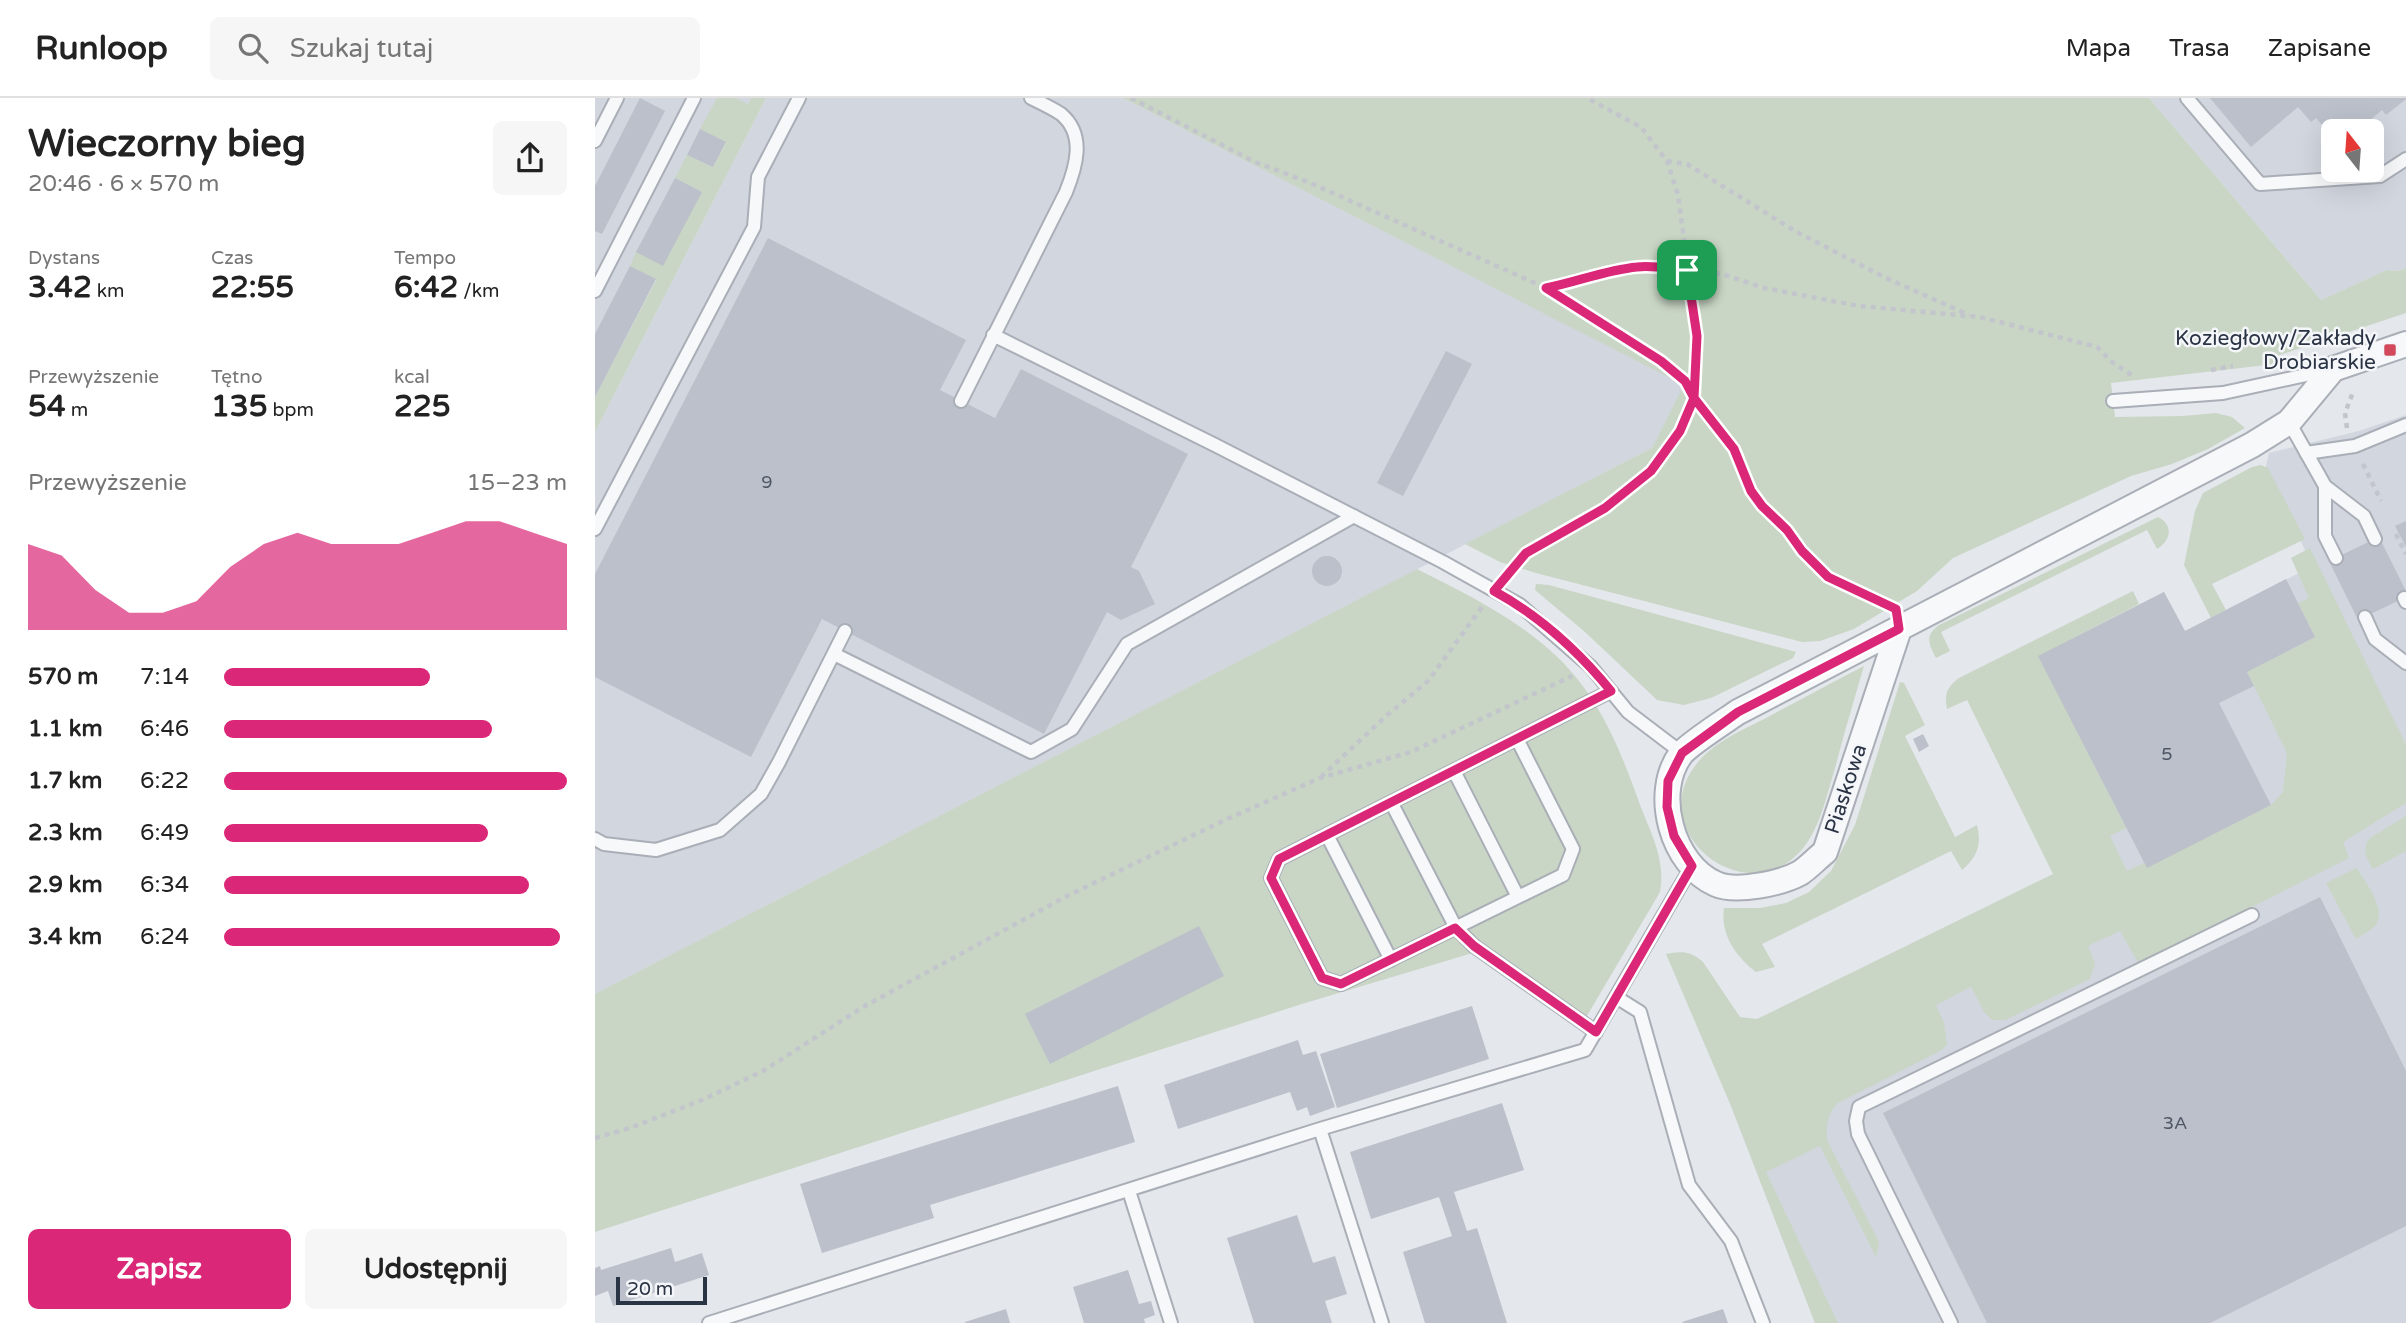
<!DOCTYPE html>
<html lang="pl">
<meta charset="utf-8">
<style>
body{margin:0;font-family:"Varela Round",sans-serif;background:#f6f6f6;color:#222;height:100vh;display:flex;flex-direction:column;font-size:26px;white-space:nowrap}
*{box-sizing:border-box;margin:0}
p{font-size:23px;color:#767676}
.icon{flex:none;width:38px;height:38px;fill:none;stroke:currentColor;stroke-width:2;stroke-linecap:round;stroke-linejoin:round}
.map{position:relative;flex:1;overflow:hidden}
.panel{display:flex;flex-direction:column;background:#fff;width:595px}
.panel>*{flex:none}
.needle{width:46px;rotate:343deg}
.fabs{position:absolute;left:1726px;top:21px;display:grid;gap:14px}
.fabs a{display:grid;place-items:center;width:63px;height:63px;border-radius:10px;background:#fff;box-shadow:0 7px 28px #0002;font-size:35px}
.scale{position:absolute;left:21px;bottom:18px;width:91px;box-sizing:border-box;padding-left:7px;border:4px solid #2b3445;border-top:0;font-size:19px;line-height:24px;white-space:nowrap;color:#2b3445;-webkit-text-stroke:5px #f4f6f9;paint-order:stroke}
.pin{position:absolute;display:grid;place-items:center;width:60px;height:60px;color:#fff;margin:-30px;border-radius:14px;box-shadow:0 4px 10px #0006}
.round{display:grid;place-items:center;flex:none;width:74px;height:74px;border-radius:10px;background:#f6f6f6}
.summary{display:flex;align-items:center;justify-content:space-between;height:119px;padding:0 28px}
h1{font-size:38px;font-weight:700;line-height:52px}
.figures{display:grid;grid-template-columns:repeat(3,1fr);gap:10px;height:119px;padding:7px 28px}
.figures div{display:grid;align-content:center}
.figures b{font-size:30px;font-weight:700}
.figures small{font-size:19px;font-weight:400}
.figures p{font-size:19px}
.chart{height:196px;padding:14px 28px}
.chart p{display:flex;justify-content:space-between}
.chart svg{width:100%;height:126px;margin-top:7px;fill:#db2777;opacity:.7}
.cta{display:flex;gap:14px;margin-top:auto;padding:14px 28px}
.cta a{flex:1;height:80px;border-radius:10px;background:#db2777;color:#fff;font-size:28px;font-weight:700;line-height:80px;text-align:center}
.cta a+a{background:#f6f6f6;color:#222}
ul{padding:0 28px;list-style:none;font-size:23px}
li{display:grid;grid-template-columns:112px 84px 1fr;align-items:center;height:52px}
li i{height:18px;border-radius:9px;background:#db2777}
header{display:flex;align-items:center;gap:42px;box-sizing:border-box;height:98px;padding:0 35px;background:#fff;border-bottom:2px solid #e0e0e0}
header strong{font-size:33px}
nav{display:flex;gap:38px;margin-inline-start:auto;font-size:24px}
.search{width:490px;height:63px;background:#f6f6f6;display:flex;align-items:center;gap:18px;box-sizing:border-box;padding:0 24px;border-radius:10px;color:#767676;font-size:26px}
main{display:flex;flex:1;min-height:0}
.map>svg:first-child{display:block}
.built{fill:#d2d6de;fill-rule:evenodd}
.green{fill:#c9d6c5}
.building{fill:#bbc0ca}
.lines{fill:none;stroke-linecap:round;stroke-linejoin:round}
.service-casing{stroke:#a9aeb7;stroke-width:16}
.minor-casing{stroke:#a9aeb7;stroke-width:28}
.path{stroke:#c2c5cb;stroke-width:4.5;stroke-dasharray:5 5;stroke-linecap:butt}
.service{stroke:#f7f8fa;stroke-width:12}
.minor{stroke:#f7f8fa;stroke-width:24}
.route-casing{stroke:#fff;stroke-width:14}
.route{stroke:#db2777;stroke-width:9}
.poi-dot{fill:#d1495b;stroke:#f4f6f9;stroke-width:2.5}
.labels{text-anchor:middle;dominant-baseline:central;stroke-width:5;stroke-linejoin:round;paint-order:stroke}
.number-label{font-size:18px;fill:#4f5766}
.poi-label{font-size:21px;fill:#2b3445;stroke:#f4f6f9;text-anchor:end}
.street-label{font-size:21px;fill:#2b3445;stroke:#f4f6f9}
</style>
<header>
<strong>Runloop</strong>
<div class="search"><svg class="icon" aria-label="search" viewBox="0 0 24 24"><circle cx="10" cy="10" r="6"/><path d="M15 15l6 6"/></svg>Szukaj tutaj</div>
<nav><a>Mapa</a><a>Trasa</a><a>Zapisane</a></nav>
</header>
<main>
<section class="panel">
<div class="summary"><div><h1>Wieczorny bieg</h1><p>20:46 · 6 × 570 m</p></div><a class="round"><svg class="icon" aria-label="share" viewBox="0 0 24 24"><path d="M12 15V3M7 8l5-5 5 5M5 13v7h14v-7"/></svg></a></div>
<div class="figures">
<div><p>Dystans</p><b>3.42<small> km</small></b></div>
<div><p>Czas</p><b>22:55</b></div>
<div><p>Tempo</p><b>6:42<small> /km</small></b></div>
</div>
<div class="figures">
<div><p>Przewyższenie</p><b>54<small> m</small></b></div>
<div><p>Tętno</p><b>135<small> bpm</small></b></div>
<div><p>kcal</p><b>225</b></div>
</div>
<div class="chart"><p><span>Przewyższenie</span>15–23 m</p>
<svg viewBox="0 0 160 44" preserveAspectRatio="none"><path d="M0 44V14L10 18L20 30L30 38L40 38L50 34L60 22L70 14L80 10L90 14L100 14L110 14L120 10L130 6L140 6L150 10L160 14V44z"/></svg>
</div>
<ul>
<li><b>570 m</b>7:14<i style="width:60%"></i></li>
<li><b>1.1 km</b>6:46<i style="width:78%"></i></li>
<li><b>1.7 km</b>6:22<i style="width:100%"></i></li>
<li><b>2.3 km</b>6:49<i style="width:77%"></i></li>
<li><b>2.9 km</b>6:34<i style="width:89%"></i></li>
<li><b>3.4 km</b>6:24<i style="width:98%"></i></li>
</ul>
<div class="cta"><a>Zapisz</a><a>Udostępnij</a></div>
</section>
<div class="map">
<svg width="1811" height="1225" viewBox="0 0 1811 1225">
<rect width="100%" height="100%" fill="#e4e7ec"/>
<!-- built -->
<path class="built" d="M0 0H156L131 44 0 299Z
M171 0H528L1090 287 1057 350 0 896V334Z
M1554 0H1811V170L1804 173 1792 172 1726 202ZM1738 33H1776V72H1738Z
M1811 317V1225H1220L1136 1008 1487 834 1368 592 1443 558 1569 494 1590 533 1718 468 1670 372 1674 355 1764 333Z"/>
<!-- green -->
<path class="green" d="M122 0H140L153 6 156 0H171L0 334V299L61 182 35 168 41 154 107 94 80 80 92 57 118 69 131 45 105 31Z
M528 0H1554L1726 202 1792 172 1804 173 1811 170V215L1679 259 1680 266 1516 285 1520 319 1588 318 1621 315 1637 319 1650 330 1613 351 1577 366 1536 378 1358 460 1322 493 1259 531 1225 543 1207 544 941 475 905 464 870 446 1057 350 1089 287Z
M1666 367 1673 370 1710 441 1617 486 1631 512 1616 520 1589 467 1600 413 1608 395 1657 369Z
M1563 419C1579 427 1576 443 1562 451L1552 432 1346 534 1355 553 1341 560C1334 546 1329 538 1344 527Z
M1715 450 1811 647V705L1748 744 1754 760 1544 866 1525 833 1493 848 1500 865 1495 881 1410 922H1397L1389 914 1376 889 1341 907 1349 925 1352 947 1345 953 1243 1005C1232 1017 1231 1026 1232 1042L1284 1144 1281 1159 1225 1048 1171 1074 1243 1225H1220L1136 1008 1071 856C1087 853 1096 853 1108 864L1145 919 1162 921 1458 776 1372 602 1352 611C1349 596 1352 589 1364 580L1538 493 1544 506 1444 558 1531 730 1515 738 1532 773 1549 765 1552 769 1676 707 1688 694 1692 655 1652 574 1720 539 1703 505 1714 500 1696 460Z
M822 471C878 499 939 529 980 578 1011 615 1029 662 1045 707 1056 735 1071 763 1065 794L986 928 881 854 707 906 0 1134V896Z
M941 486 954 487 1201 554 1198 560 1116 600 1089 607 1062 602 990 534 940 492Z
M1269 568C1259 602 1249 636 1240 670 1232 696 1226 727 1209 749 1154 819 1043 733 1104 663 1121 643 1148 632 1171 620 1203 603 1236 585 1269 568Z
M1305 584 1309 585 1330 627 1310 638 1360 739 1382 727C1387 747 1382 759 1367 772L1356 753 1167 846 1180 869 1161 874C1141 859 1125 836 1129 810H1165L1191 805 1214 794 1236 773 1260 727Z
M1811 718V753L1778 771C1772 760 1766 751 1775 740Z
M1762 770C1770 784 1793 812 1780 828 1775 833 1767 837 1761 841L1731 785Z"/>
<!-- building -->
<path class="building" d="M45 0 70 13 7 136 0 133V88Z
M1615 0H1811V1L1791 17 1787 12 1767 29 1771 33H1738V39L1721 20 1716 24 1703 9 1656 49Z
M105 31 131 44 118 69 92 57Z
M80 80 107 94 68 168 41 154Z
M173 140 371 242 345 292 400 320 426 271 593 356 536 469 544 473 560 506 526 522 512 514 449 636 227 521 156 659 0 579V476Z
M35 168 61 181 0 299V236Z
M851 253 877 266 808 398 782 385Z
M1811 423V449L1800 428Z
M1784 439 1811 493V499L1763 522 1734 463Z
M717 473a15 15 0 1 1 30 0a15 15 0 1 1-30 0Z
M1691 481 1720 539 1652 574 1659 588 1624 605 1676 707 1552 770 1443 558 1569 494 1590 533Z
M1328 636 1334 648 1324 654 1318 641Z
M1725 799 1811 973V1128L1615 1225H1392L1288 1015Z
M604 828 629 878 455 966 430 916Z
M877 908 894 961 742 1010 725 956Z
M703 942 708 957 721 953 740 1009 715 1018 712 1009 702 1013 695 994 583 1031 569 987Z
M523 988 540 1044 335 1107 339 1120 227 1155 205 1086Z
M907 1005 929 1072 859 1094 872 1133 882 1130 912 1225H830L808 1154 857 1138 844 1099 776 1121 755 1054Z
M702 1117 718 1165 740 1158 752 1196 730 1203 737 1225H659L632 1140Z
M76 1150 80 1164 107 1155 114 1177 18 1208 13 1193 0 1198V1170L5 1168 6 1172Z
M533 1172 544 1206 556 1203 560 1217 549 1221 550 1225H489L478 1189Z
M411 1211 415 1225H370V1224Z
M1128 1211 1133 1225H1088L1087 1224Z"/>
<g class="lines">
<!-- service casing -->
<g class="service-casing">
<path id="service" d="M1592 0 1665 86 1785 78 1811 61
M0 43 22 0
M0 193 99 0
M398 237 620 347 848 464 925 507 996 569 1033 614 1087 655
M366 303 471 94C481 69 491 37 466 16 457 10 446 5 436 0
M1518 303 1628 295 1734 272
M1694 324 1730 388 1769 418 1780 441
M1711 355 1760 348 1811 327
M1730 388V438L1741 460
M0 431 159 129 163 79 204 0
M1809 500 1811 504
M1770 519 1780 541 1811 565
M239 556 436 654 477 631 532 546 759 418
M922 641 978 751 968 777 746 886 727 880 676 780 684 761C795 705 906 649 1016 593
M859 673 923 799
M796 704 861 830 879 848 1001 934
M732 737 796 862
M0 741 9 746 61 752 125 732 166 696 184 664 250 533
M1021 899 1045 914 1094 1087 1136 1143 1168 1225
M725 1031 787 1225
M534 1093 576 1225
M114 1225 725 1031 990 952 1097 768
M1356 1225 1263 1036 1261 1023 1264 1009 1657 817"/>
</g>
<!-- minor casing -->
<g class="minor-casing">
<path id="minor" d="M1304 531 1230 754C1222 760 1214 769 1205 775 1187 785 1141 795 1121 786 1077 767 1057 695 1086 656 1094 646 1130 623 1143 614L1657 347 1694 324 1738 271 1811 246"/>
</g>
<!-- path -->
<path class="path" d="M536 0 660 64 713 84 951 190 1066 263 1090 283 1099 300 1139 351 1156 393 1167 408 1192 432 1207 453 1233 479 1291 506
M1072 63 1092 66 1200 133 1291 180 1374 217
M953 190 982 184 1018 172 1046 168 1127 176 1169 190 1264 208 1385 219 1502 249 1517 264 1538 278
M1616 272 1638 268
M1752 330 1750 315 1758 294
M1768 366 1786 403
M1801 436 1811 456
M912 477 931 455 1010 410 1056 373 1085 333 1099 300 1102 238 1083 97 1072 63 1046 29 992 0
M726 679 790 619 833 583 887 509
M0 1040 35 1030 107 1002 168 973 268 909 472 798 630 722 725 680 816 654 977 578"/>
<!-- service -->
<use href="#service" class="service"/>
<!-- minor -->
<use href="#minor" class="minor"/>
</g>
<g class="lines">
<!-- route casing -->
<g class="route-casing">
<path id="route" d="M1092 172 1102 238 1099 300 1085 333 1056 373 1010 410 931 455 899 493C943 517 984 554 1016 593L684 761 676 780 727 880 746 886 860 830 879 848 1001 934 1097 768 1079 738 1072 709 1073 683 1087 655 1143 614 1304 531 1301 511 1233 479 1207 453 1192 432 1167 408 1156 393 1139 351 1099 300 1090 283 1066 263 951 190C982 184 1011 172 1042 169 1058 167 1076 171 1092 172"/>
</g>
<!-- route -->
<use href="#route" class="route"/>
</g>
<!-- markers -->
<rect class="poi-dot" x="1788" y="245" width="14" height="14" rx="3.5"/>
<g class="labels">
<!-- number labels -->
<g class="number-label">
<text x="172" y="384">9</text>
<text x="1572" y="656">5</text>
<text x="1580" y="1025">3A</text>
</g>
<!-- poi labels -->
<g class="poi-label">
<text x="1781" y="240">Koziegłowy/Zakłady<tspan x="1781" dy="24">Drobiarskie</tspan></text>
</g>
<!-- street labels -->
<g class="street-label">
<text transform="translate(1251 691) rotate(-72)">Piaskowa</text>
</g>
</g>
</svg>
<div class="fabs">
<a><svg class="needle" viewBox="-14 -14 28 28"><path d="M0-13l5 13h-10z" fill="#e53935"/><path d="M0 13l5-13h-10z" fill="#767676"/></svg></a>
</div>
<div class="scale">20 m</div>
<div class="pin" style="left:1092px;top:172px;background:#1e9e55"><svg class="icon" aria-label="arrive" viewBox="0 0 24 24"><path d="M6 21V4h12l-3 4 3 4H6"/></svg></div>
</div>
</main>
